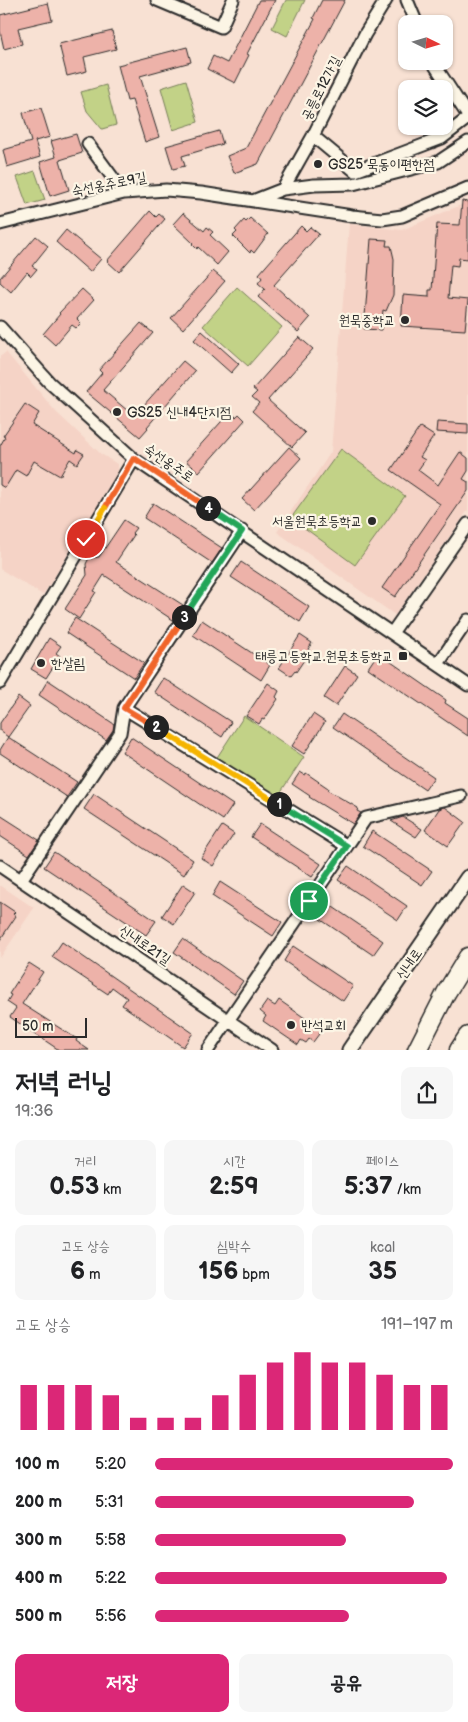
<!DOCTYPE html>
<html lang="ko">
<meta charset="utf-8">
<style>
body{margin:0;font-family:"Balsamiq Sans","Poor Story",sans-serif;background:#f6f6f6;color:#202124;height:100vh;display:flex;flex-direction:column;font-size:19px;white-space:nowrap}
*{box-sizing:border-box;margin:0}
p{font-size:16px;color:#757577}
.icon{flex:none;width:28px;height:28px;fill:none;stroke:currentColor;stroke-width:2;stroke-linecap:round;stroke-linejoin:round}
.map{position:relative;height:1050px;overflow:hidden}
.sheet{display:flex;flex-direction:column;background:#fff;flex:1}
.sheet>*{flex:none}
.needle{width:32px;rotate:95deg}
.buttons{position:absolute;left:398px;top:15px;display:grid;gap:10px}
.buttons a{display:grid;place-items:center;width:55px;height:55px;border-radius:10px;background:#fff;box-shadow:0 1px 4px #0004;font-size:25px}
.scale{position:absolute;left:15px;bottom:12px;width:72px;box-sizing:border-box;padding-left:5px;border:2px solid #2b2b2b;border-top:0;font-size:14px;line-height:18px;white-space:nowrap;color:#2b2b2b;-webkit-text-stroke:4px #fcf5e5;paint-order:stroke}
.pin{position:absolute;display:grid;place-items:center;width:42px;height:42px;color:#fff;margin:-21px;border:2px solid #fff;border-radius:50%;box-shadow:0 1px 5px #0007}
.km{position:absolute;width:25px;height:25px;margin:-12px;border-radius:50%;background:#222;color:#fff;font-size:14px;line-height:25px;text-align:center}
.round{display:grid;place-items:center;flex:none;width:52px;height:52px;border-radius:10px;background:#f6f6f6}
.head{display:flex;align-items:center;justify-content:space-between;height:85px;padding:0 15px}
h1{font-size:28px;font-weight:700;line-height:38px}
.stats{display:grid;grid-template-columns:repeat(3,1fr);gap:8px;height:85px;padding:5px 15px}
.stats div{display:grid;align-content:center;border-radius:10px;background:#f6f6f6;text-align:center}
.stats b{font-size:25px;font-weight:700}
.stats small{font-size:14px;font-weight:400}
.stats p{font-size:14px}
.chart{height:140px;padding:10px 15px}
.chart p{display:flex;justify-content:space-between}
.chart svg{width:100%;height:90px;margin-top:5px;stroke:#db2777;stroke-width:6}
.primary-button{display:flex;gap:10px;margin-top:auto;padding:10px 15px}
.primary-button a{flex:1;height:58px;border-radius:10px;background:#db2777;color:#fff;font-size:20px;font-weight:700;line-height:58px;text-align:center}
.primary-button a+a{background:#f6f6f6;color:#202124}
ul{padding:0 15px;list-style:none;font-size:16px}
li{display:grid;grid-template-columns:80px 60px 1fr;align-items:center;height:38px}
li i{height:12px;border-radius:6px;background:#db2777}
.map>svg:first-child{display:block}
.built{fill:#f5d3c6}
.green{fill:#c2d287;stroke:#767e59}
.building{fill:#edb2a9;stroke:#2b2b2b}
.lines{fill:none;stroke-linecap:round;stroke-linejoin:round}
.minor-casing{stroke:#2b2b2b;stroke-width:15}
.major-casing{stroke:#2b2b2b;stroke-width:19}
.highway-casing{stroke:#2b2b2b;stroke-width:21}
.minor{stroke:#fcf5e5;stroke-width:11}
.major{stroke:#fcf5e5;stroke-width:15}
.highway{stroke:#fcf5e5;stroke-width:18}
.split-1-casing{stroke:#fff;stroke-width:10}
.split-2-casing{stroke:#fff;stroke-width:10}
.split-3-casing{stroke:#fff;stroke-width:10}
.split-4-casing{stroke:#fff;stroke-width:10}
.split-5-casing{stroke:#fff;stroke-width:10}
.split-6-casing{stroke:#fff;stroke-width:10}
.split-1{stroke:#22a559;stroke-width:6}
.split-2{stroke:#f5b400;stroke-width:6}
.split-3{stroke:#f0652b;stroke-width:6}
.split-4{stroke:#22a559;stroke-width:6}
.split-5{stroke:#f0652b;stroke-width:6}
.split-6{stroke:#f5b400;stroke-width:6}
.poi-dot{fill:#2b2b2b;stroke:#fcf5e5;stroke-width:2}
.labels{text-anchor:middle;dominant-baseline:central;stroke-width:4.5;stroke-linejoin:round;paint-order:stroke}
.street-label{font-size:14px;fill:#2b2b2b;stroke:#fcf5e5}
.poi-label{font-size:14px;fill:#2b2b2b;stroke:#fcf5e5;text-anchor:start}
</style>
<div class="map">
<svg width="468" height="1050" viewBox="0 0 468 1050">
<rect width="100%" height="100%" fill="#f8e1d3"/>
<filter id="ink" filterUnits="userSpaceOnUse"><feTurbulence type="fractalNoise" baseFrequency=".02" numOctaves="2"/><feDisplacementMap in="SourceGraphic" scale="10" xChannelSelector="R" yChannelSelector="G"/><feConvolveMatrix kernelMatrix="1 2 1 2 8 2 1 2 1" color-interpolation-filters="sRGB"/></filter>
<g filter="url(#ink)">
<!-- built -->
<path class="built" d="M468 202V510L395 615 277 532 331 452 349 224 402 230Z
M6 352 56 412 101 454 117 464 118 472 43 595 0 569V355L1 356Z
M0 885 34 908 0 958Z"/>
<!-- green -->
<path class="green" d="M286 0H305L287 36 272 28Z
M186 80 198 122 173 130 161 88Z
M106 85 116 125 102 129 87 111 81 92Z
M35 171 45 200 27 205 17 177Z
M237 287 282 327 248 366 203 326Z
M341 449 405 496 355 565 291 518Z
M244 716 304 757 272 805 212 765Z"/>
<!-- building -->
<path class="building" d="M259 0H275L247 54 249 55 235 83 207 69 213 56 227 63Z
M322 0H345L258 164 234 173 227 156 246 148 315 19 313 18Z
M48 3 52 20 18 28 22 44 4 49 0 31V15Z
M112 31 116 49 84 57 87 71 67 76 59 44Z
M187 47 191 62 140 76 159 137 145 142 132 100 127 101 118 65Z
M41 108 50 137 35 141 40 157 7 167 3 150 31 142 23 113Z
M219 131 223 144 182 156 185 166 173 169 166 146Z
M76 134 82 153 60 160 69 190 50 196 40 162 56 157 51 141Z
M462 201 468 202V259L459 258 458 266 451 265 448 298 468 300 465 330 401 326 403 295 429 297V290H432L437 224 460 225Z
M150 211 156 217 159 214 165 219 119 272 107 261Z
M183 213 204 231 207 227 213 232 210 235 228 252 217 265 198 247 197 249 192 244 193 243 173 224Z
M250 218 268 234 254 253 251 250 250 253 233 236 237 232 235 230 244 220 246 222Z
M301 226 306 231 310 227 319 234 274 285 310 318 298 332 258 297 265 289 258 283 262 278 259 274Z
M66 230 101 259 90 272 56 242Z
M36 236 48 246 32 266 37 269 31 276 27 272 11 292 0 282V278Z
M371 239 387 240 386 246H391L394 259 393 295 386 311 383 310 381 330 364 329Z
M213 271 225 281 183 329 171 318Z
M82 289 94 300 77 319 81 323 76 328 72 325 55 345 43 334 60 314 59 313Z
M141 323 153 333 103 390 134 416 183 361 195 371 147 427 148 428 140 437 86 392 102 373 99 370Z
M202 331 239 364 231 373 194 340Z
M299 337 313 349 268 400 305 433 292 447 252 411 259 403 252 397 257 392 253 389Z
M25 404 39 413 32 425 76 453 77 450 84 454 77 464 70 459 60 476 34 461 26 476 16 470 5 488 0 485V446L5 437 3 436Z
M230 412 236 417 239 414 245 420 199 472 186 461Z
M437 422 468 424V434L436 432Z
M420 427 434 436 420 457 425 460 418 470 438 485 460 452 468 458V471L463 479 468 482V491L395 597 382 588 440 504 391 470Z
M289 447 301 458 254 510 242 499Z
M153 503 222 548 212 563 144 518Z
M124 520 136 528 132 533 134 535 116 562 183 605 173 620 104 575 94 591 96 592 79 619 65 609 87 575 86 564 89 558 99 557Z
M241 562 309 607 300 622 231 577Z
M75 618 144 663 134 678 66 633Z
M202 620 270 665 261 680 193 635Z
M300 635 312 643 308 649 310 651 296 672 295 671 291 676 279 668Z
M49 638 61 646 56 653 60 656 46 678 31 669Z
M378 653 446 700 445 703 468 718V736L368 668Z
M345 666 357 674 336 706 324 698Z
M163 678 231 722 222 737 154 692Z
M48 680 114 724 113 730 106 740 39 695Z
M268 683 279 691 276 697 278 699 264 720 262 719 259 724 246 716Z
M18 697 30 706 8 737 0 731V723Z
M313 714 325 722 304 754 292 746Z
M342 714 434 777 425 790 333 727Z
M8 737 77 782 67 797 0 753V750Z
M131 737 233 805 223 820 122 752Z
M300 772 305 775 306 773 328 788 327 790 358 808 357 811 361 813 353 824 309 797 310 796 292 784Z
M94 794 193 860 184 875 84 809Z
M445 807 465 822 448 846 425 830 439 809Z
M0 815 39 840 29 855 0 836Z
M403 817 422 829 416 837 391 821Z
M260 824 321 864 312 877 251 837Z
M222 826 234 834 213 866 201 858Z
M372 831 432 871 422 885 363 846Z
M54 852 156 921 146 935 44 867Z
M348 866 407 906 398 920 338 880Z
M220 882 282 922 273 936 212 896Z
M183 884 195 892 174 924 162 916Z
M324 901 383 941 373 955 314 915Z
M0 902 15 912 13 914 16 916 0 940Z
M183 939 243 981 234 994 174 952Z
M62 942 193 1033 183 1047 122 1005 127 998 112 987 108 994 52 957Z
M293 946 353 986 343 1001 284 961Z
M29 963 43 972 22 1004 77 1039 76 1041 89 1050H59L10 1017 16 1008 7 1002 11 995 9 994Z
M279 1000 322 1030 313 1042 309 1039 306 1043 301 1040 298 1045 263 1021 266 1016 260 1011 267 1001 275 1006Z"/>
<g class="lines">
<!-- minor casing -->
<g class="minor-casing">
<path id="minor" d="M157 0 221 27 233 0
M407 0 417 24
M432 61 468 116
M313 136 355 171 442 138 468 118
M88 144 124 193
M283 189 314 185 353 184 438 162 468 142
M255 200 283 189 313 136 365 34 386 0
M0 224 124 193 166 190 201 193 352 216 382 219 402 216 468 188
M0 327 49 382 134 459 468 685
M392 633 468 524
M438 664 468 620
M0 683 134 459
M124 708 347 846
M0 866 272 1050
M21 880 120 733 124 708 242 531
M208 1050 366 818 461 796"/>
</g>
<!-- major casing -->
<g class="major-casing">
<path id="major" d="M350 1050 468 878"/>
</g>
<!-- highway casing -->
<g class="highway-casing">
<path id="highway" d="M417 1050 446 993 468 957
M459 1050 468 1036"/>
</g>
<!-- minor -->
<use href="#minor" class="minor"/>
<!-- major -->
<use href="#major" class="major"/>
<!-- highway -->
<use href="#highway" class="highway"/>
</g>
</g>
<g class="lines" filter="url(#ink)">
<!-- split-1 casing -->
<g class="split-1-casing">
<path id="split-1" d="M279 804 347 846 309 901"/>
</g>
<!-- split-2 casing -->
<g class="split-2-casing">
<path id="split-2" d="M156 727 279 804"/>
</g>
<!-- split-3 casing -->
<g class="split-3-casing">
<path id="split-3" d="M156 727 124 708 184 617"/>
</g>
<!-- split-4 casing -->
<g class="split-4-casing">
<path id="split-4" d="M184 617 242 531 208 508"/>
</g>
<!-- split-5 casing -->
<g class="split-5-casing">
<path id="split-5" d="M105 508 134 458 208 508"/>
</g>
<!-- split-6 casing -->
<g class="split-6-casing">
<path id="split-6" d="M86 539 105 508"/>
</g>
<!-- split-1 -->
<use href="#split-1" class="split-1"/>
<!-- split-2 -->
<use href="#split-2" class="split-2"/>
<!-- split-3 -->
<use href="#split-3" class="split-3"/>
<!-- split-4 -->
<use href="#split-4" class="split-4"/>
<!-- split-5 -->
<use href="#split-5" class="split-5"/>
<!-- split-6 -->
<use href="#split-6" class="split-6"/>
</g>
<!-- markers -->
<g class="poi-dot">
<circle cx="318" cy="164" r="5"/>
<circle cx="405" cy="320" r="5"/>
<circle cx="117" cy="412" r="5"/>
<circle cx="372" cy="521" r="5"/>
<rect x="398" y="651" width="10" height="10" rx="2.5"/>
<circle cx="41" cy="663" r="5"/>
<circle cx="291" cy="1025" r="5"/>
</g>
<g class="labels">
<!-- street labels -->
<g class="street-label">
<text transform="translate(321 88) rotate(-63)">공릉로12가길</text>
<text transform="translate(109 184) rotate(-11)">숙선옹주로9길</text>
<text transform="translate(169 463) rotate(34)">숙선옹주로</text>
<text transform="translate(145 945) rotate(34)">신내로21길</text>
<text transform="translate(409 964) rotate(-55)">신내로</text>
</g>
<!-- poi labels -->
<g class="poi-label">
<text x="328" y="164">GS25 묵동이편한점</text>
<text x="395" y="320" text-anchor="end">원묵중학교</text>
<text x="127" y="412">GS25 신내4단지점</text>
<text x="362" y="521" text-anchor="end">서울원묵초등학교</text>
<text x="393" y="656" text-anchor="end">태릉고등학교.원묵초등학교</text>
<text x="51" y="663">한살림</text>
<text x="301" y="1025">반석교회</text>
</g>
</g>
</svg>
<div class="buttons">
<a><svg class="needle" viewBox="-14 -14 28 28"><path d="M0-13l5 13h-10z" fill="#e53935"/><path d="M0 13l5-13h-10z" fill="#757577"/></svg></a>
<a><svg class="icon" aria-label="layers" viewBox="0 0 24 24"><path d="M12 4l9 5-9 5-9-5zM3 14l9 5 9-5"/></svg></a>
</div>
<div class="scale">50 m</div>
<div class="pin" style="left:309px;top:901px;background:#1e9e55"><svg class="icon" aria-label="arrive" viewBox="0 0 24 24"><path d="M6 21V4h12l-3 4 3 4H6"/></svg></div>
<div class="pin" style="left:86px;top:539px;background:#d93025"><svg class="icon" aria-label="check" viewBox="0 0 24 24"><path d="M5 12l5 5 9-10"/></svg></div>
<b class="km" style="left:279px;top:804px">1</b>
<b class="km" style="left:156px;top:727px">2</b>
<b class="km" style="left:184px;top:617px">3</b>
<b class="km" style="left:208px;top:508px">4</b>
</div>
<section class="sheet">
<div class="head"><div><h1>저녁 러닝</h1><p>19:36</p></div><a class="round"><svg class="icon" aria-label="share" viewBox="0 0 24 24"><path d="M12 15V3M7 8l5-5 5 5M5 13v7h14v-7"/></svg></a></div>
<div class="stats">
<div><p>거리</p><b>0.53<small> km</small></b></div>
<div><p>시간</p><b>2:59</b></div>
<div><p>페이스</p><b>5:37<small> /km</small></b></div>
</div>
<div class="stats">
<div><p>고도 상승</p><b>6<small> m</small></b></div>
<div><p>심박수</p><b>156<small> bpm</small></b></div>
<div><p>kcal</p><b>35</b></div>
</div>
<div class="chart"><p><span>고도 상승</span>191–197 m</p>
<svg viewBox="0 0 160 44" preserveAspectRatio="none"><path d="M5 44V22M15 44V22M25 44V22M35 44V27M45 44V38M55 44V38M65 44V38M75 44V27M85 44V17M95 44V11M105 44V6M115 44V11M125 44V11M135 44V17M145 44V22M155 44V22"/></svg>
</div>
<ul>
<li><b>100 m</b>5:20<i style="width:100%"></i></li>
<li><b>200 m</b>5:31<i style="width:87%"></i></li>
<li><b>300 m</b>5:58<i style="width:64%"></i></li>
<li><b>400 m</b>5:22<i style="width:98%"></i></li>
<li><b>500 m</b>5:56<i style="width:65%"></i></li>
</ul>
<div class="primary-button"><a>저장</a><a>공유</a></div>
</section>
